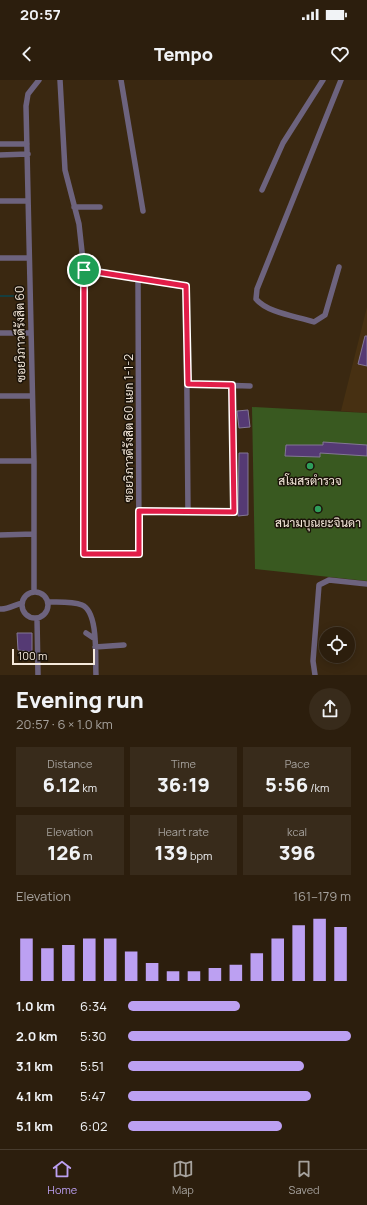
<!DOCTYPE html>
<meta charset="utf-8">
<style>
body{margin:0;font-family:Manrope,Sarabun,sans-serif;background:#382b1b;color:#f1f3f6;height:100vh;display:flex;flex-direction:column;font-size:15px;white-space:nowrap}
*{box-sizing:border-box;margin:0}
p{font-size:13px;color:#a6a29d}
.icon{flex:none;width:22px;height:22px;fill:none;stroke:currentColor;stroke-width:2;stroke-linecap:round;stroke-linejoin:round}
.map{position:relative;height:595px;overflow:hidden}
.side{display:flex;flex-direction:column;background:#2c1e0d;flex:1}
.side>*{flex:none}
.tools{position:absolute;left:319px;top:547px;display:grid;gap:8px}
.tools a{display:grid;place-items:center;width:36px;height:36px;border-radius:50%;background:#2c1e0d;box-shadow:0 2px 10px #0003,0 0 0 1px #483c2e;font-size:20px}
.scale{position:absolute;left:12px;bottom:10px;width:83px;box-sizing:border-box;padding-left:4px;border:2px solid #f6eadc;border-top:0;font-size:11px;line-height:14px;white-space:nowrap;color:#f6eadc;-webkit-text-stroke:3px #1b1309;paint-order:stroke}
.pin{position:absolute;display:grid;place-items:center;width:34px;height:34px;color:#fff;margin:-17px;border:2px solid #fff;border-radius:50%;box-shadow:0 1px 4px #0007}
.round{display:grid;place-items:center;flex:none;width:42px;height:42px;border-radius:21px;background:#382b1b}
.head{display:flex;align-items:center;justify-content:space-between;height:68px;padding:0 16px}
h1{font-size:22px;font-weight:800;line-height:30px}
.stats{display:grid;grid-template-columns:repeat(3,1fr);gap:6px;height:68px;padding:4px 16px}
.stats div{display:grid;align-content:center;border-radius:0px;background:#382b1b;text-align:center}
.stats b{font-size:20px;font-weight:800}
.stats small{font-size:11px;font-weight:400}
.stats p{font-size:11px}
.chart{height:112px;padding:8px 16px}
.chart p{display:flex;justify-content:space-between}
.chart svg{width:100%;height:72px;margin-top:4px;stroke:#bca0f2;stroke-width:6}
ul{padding:0 16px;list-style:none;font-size:13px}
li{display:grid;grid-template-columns:64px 48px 1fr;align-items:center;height:30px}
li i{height:10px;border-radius:5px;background:#bca0f2}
.status{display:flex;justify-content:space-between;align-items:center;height:28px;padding:0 20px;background:#2c1e0d;direction:ltr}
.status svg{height:11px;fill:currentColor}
header{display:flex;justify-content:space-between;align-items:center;height:52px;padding:0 16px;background:#2c1e0d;font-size:18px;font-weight:800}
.tab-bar{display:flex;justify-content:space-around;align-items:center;height:56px;border-top:1px solid #483c2e;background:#2c1e0d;font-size:11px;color:#a6a29d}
.tab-bar a{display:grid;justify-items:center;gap:2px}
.tab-bar .selected{color:#bca0f2}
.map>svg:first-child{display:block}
.built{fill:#473012}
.green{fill:#395920}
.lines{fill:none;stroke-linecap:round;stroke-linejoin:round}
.stream{stroke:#0a464f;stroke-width:1.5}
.building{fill:#553a74;stroke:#837794}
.street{stroke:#6d637e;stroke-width:5.5}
.route-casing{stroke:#fff;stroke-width:8}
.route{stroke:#e11d48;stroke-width:5}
.leisure-dot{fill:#2e9e5b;stroke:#1b1309;stroke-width:1.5}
.labels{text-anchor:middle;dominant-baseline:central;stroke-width:3;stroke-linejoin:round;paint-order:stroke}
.street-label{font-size:12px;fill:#f6eadc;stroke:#1b1309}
.poi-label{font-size:12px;fill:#f6eadc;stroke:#1b1309}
</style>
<div class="status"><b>20:57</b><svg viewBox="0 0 49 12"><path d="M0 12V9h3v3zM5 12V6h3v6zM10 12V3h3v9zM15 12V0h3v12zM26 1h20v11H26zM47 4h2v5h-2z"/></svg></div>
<header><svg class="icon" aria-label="back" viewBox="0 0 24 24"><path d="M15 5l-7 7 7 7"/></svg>Tempo<svg class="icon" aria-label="heart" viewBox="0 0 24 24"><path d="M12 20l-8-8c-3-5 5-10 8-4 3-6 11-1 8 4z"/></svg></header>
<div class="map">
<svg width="367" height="595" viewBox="0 0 367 595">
<rect width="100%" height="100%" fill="#3a2811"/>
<!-- built -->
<path class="built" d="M367 227V333L341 331Z"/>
<!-- green -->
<path class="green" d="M252 327 367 333V501L255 489Z"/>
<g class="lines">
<!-- stream -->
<path class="stream" d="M0 216H25"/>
</g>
<!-- building -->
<path class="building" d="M365 256H367V286L358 284Z
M248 330 250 347 239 348 237 331Z
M323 362 367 365V376L320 373V377L285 376 286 365H323Z
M239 373H248V435L238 436Z
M17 553H32V572L18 570Z"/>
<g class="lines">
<!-- street -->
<path class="street" d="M60 0 65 90 79 144 84 190V474H139L138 198
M121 0 143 131
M0 64H27
M0 75 28 74
M262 110 283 63 323 0
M0 121H28
M74 127H100
M0 178H29
M339 187 325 235 314 242C296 236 268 233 256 219L257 209 341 0
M84 190 186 207 188 432
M0 253H30
M188 304 250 306
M0 316H32
M0 381H34
M139 431 234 432 232 305
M0 455 34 454
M22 525a13 13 0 1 1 26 0a13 13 0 1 1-26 0Z
M34 512V381L26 26 28 14 39 0
M48 522C58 522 72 521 82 525 99 532 95 579 96 595
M0 529C7 530 14 525 22 523
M37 538 38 595
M86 553 95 559
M95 567 124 565
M315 595 313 581 319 505 329 500 367 504"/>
</g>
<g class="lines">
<!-- route casing -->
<g class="route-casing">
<path id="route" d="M84 190 186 206 188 304 232 305 234 432 139 431V474H84Z"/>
</g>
<!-- route -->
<use href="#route" class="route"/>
</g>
<!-- markers -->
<g class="leisure-dot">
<circle cx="310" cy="386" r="4"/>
<circle cx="318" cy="429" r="4"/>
</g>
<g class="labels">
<!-- street labels -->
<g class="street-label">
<text transform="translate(20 254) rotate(-91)">ซอยวิภาวดีรังสิต 60</text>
<text transform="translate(128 348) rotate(-90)">ซอยวิภาวดีรังสิต 60 แยก 1-1-2</text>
</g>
<!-- poi labels -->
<g class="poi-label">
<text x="310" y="400">สโมสรตำรวจ</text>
<text x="318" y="442">สนามบุณยะจินดา</text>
</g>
</g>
</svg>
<div class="tools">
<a><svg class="icon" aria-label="locate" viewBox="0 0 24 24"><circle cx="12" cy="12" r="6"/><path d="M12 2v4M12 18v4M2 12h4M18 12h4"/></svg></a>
</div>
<div class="scale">100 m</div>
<div class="pin" style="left:84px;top:190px;background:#1e9e55"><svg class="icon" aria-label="arrive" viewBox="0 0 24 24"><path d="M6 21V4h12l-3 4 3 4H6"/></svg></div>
</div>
<section class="side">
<div class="head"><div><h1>Evening run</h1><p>20:57 · 6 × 1.0 km</p></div><a class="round"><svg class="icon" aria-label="share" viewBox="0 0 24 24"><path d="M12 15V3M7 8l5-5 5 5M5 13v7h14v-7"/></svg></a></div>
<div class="stats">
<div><p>Distance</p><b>6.12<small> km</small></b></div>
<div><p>Time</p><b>36:19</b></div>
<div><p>Pace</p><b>5:56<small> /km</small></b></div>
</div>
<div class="stats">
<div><p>Elevation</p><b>126<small> m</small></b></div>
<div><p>Heart rate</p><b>139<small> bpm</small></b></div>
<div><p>kcal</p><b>396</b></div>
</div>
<div class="chart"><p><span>Elevation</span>161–179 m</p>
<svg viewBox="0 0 160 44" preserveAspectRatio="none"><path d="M5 44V18M15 44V24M25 44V22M35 44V18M45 44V18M55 44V26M65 44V33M75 44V38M85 44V38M95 44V36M105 44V34M115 44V27M125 44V18M135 44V10M145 44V6M155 44V11"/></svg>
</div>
<ul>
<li><b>1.0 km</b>6:34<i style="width:50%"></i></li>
<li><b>2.0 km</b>5:30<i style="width:100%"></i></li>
<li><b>3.1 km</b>5:51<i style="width:79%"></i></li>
<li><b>4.1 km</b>5:47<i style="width:82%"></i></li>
<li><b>5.1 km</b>6:02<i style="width:69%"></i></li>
</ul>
</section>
<nav class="tab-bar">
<a class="selected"><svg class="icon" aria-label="home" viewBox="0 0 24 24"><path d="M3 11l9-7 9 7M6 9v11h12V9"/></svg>Home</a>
<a><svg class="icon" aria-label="map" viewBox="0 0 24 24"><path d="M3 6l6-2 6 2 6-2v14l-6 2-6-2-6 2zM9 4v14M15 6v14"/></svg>Map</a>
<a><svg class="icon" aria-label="saved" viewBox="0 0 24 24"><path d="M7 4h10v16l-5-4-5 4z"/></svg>Saved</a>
</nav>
